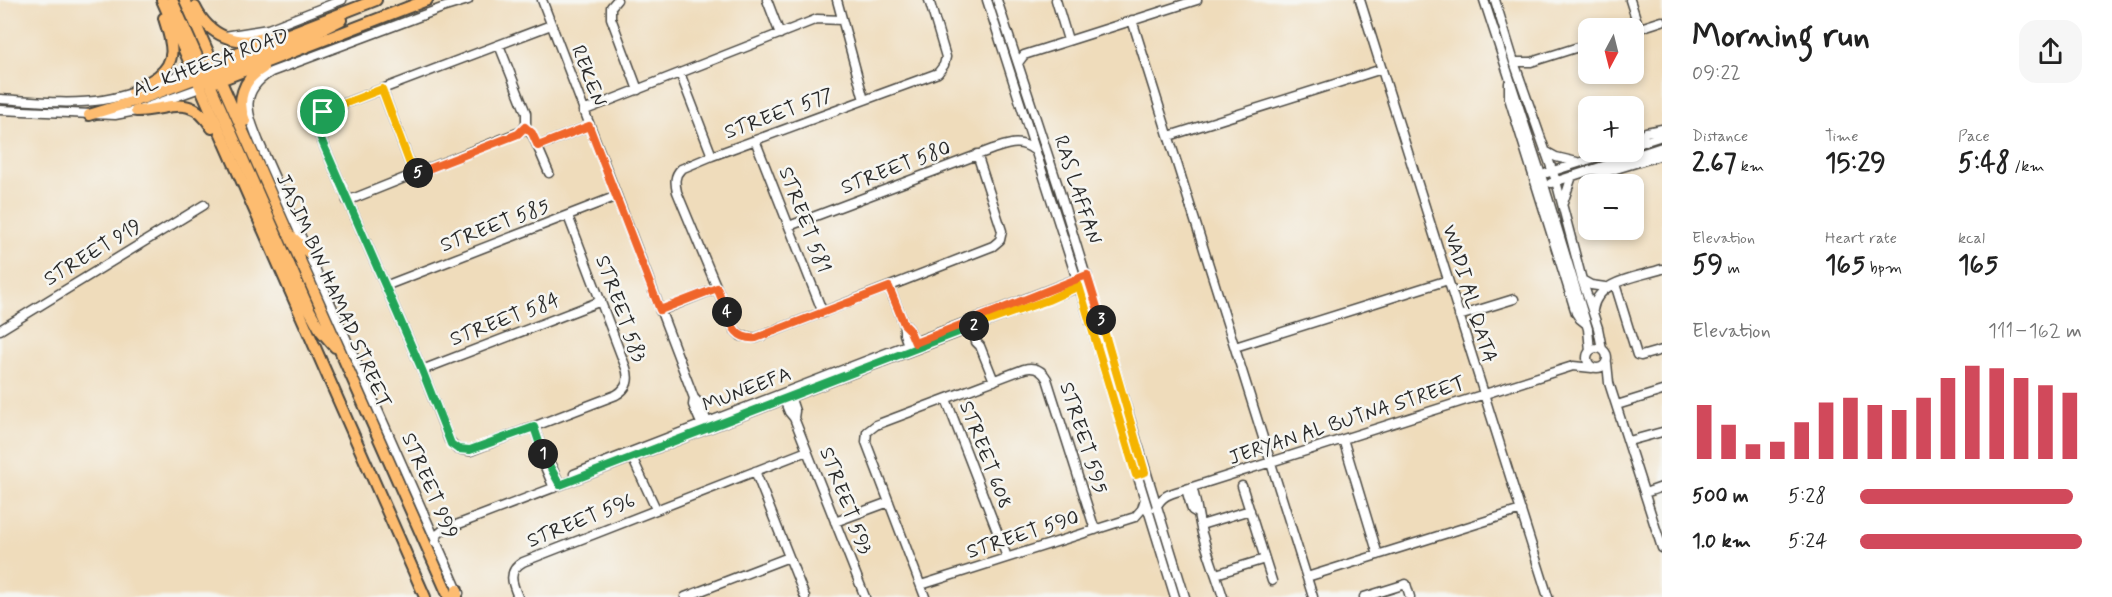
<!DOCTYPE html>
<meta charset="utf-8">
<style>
body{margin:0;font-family:Mynerve,sans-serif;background:#f6f6f6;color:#222;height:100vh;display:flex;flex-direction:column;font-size:22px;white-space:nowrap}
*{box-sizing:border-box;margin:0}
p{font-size:20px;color:#767676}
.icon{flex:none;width:33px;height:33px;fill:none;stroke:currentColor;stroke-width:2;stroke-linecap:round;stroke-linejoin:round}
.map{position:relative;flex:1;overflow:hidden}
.side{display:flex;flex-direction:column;background:#fff;width:450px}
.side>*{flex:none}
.needle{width:39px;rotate:187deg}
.controls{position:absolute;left:1578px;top:18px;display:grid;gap:12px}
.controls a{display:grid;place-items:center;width:66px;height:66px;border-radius:12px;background:#fff;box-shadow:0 3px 9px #0003;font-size:30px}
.pin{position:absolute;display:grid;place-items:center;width:51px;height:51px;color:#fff;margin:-26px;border:3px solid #fff;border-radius:50%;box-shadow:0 2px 6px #0007}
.km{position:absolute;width:30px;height:30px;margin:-15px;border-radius:50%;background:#222;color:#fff;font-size:16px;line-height:30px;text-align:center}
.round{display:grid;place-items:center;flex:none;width:63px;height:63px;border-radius:18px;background:#f6f6f6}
.head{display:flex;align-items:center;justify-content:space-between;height:102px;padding:0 30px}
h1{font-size:33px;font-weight:700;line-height:45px}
.figures{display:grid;grid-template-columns:repeat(3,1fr);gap:9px;height:102px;padding:6px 30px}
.figures div{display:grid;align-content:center}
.figures b{font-size:26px;font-weight:700}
.figures small{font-size:16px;font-weight:400}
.figures p{font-size:16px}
.chart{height:168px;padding:12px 30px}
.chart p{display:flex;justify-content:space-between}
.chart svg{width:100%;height:108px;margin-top:6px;stroke:#d1495b;stroke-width:6}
ul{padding:0 30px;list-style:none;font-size:20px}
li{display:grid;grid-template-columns:96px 72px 1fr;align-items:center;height:45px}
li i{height:15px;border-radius:8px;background:#d1495b}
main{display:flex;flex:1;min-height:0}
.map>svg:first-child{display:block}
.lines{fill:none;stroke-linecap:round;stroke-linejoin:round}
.minor-casing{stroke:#484641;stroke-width:11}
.major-casing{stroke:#484641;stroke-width:14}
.minor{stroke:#fff;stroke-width:8}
.major{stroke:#fdbc70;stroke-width:10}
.split-1-casing{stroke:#fff;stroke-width:12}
.split-2-casing{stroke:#fff;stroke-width:12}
.split-3-casing{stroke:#fff;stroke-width:12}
.split-4-casing{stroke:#fff;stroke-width:12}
.split-5-casing{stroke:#fff;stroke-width:12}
.split-6-casing{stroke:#fff;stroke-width:12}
.split-1{stroke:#22a559;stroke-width:8}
.split-2{stroke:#22a559;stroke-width:8}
.split-3{stroke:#f5b400;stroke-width:8}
.split-4{stroke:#f0652b;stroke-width:8}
.split-5{stroke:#f0652b;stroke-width:8}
.split-6{stroke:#f5b400;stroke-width:8}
.labels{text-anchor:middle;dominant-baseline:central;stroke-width:5;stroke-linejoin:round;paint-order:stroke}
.street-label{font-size:20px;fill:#2b2b2b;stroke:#f6f6f2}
</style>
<main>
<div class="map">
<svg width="1662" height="597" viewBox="0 0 1662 597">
<rect width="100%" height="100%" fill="#f6f6f2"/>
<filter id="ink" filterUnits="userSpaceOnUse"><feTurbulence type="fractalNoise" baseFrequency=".0167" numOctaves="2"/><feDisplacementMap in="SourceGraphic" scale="12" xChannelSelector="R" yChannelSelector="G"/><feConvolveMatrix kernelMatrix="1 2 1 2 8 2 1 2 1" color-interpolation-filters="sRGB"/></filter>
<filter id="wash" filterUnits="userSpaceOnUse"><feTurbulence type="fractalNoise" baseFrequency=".008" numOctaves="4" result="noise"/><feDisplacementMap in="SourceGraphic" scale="24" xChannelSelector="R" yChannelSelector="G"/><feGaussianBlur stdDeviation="1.35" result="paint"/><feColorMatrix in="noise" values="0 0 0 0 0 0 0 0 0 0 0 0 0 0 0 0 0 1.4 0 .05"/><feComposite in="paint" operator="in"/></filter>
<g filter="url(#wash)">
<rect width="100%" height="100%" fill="#efdcbb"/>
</g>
<g filter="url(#ink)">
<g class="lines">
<!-- minor casing -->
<g class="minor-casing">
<path id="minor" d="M542 0 694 398 699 403 709 426
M617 0 611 7V18L638 90
M767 0 780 34
M837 0 864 100
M929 0 946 57 944 65 938 73 712 156 681 169C674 176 675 183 677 192L734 329 741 336 756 338 993 246 1000 240 1002 231 977 154
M987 0 1079 286 1175 597
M997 0 1059 189 1185 597
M1056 0 1068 40
M1360 0 1548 597
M1484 0 1541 175 1588 329 1590 351
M1495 0 1514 62 1556 181 1582 280 1598 328 1602 349
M1630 0 1639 28
M1132 20 1313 597
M551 25 327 110C317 114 314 122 318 132L422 370 449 440 457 449 470 451 616 395C627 389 630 380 626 368L568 216
M1634 30 1662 21
M225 36 268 29 342 0
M1514 62H1531L1588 44
M1018 63 1024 55 1197 0
M680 73 712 156
M1509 83V98L1576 313 1580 319 1585 323
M382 89 414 175
M0 99C34 101 69 105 103 100 134 95 163 81 192 70
M0 110 115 115 136 111 200 88
M583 111 817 19 842 20
M525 127 533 136 549 173
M1169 136 1382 69
M755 140 823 313
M1636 144 1646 132 1662 129
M1637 144 1662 136
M538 146 589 126
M1545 151 1556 157 1577 162
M1592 170 1606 172 1662 155
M1547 173 1613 152
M1551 183 1662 147
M347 201 522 131 526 124V113L499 45
M1563 203 1572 176
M789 226 993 149C1009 144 1020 139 1034 150
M1582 280 1591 285 1605 287
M1615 284 1637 355 1641 356 1662 350
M385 286 617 196
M889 287 904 324 909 329 915 343
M1593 310C1597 280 1638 277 1662 269
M660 311 717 288
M1459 316 1514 299
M904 324V334L908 345
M970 324 976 342 980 346 994 381
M0 330 204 205
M1235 347 1448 280
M1587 358a10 10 0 1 1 20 0a10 10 0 1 1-20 0Z
M1607 363 1609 383 1662 548
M422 370 601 301
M789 393 795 411 794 418
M782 395 789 412 794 418 865 597
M694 398 693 405 703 428
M946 399 1007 557
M1617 405 1662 391
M534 427 546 461 545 467 554 488
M1343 439 1378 555
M1629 441 1662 432
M630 453 656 509
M546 461 551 465 560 485
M755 471 805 597
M574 474 1087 275
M1242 486 1272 581
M1192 487C1197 503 1198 517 1202 533 1208 554 1216 575 1223 597
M1186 489 1192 510 1197 513
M1645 493 1662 487
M1156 508C1162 494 1173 493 1186 489L1573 366 1592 368
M835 522 889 502
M1201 525 1250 510
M435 542 437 535 443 530 1089 283
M1216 574 1265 559
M1307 577 1521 510
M921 585 1135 517 1142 509 1144 502
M459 593 259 142C247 113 239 91 271 72L442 8 468 0
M518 597C512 583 507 571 523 562L807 451
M685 597 789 557
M925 597 866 442 867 432 876 425 1024 369C1034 366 1042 370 1047 379L1095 530
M1364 597 1406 584 1410 597"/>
</g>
<!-- major casing -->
<g class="major-casing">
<path id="major" d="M162 0 425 597
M172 0 205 74
M185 0 449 597
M195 7C209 36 236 47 267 37
M206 66 376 0
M192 70 203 74 210 84 309 309 321 331 335 347
M211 74 315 33 341 20
M215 82 427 0
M133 92C141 85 150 82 158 76 180 59 170 39 164 18
M136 111C168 111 190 91 212 128
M89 115 144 98 202 76
M245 121C236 101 243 79 263 68
M291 236 308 252
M457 590V597"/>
</g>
<!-- minor -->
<use href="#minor" class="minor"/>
<!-- major -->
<use href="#major" class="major"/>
</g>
</g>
<g class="lines" filter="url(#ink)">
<!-- split-1 casing -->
<g class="split-1-casing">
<path id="split-1" d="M323 112 316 123 318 132 422 370 451 444 458 449 470 450 534 427 543 454"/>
</g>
<!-- split-2 casing -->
<g class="split-2-casing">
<path id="split-2" d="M543 454 560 485 974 326"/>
</g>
<!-- split-3 casing -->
<g class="split-3-casing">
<path id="split-3" d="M974 326 1048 300 1079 286 1136 475 1145 472 1101 320"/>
</g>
<!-- split-4 casing -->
<g class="split-4-casing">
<path id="split-4" d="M727 312C732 327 737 340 756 338L889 287 904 324 909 329 915 343 1087 275 1101 320"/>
</g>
<!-- split-5 casing -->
<g class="split-5-casing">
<path id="split-5" d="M418 173 518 134 525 127 532 133 538 146 589 126 660 310 717 288 727 312"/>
</g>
<!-- split-6 casing -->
<g class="split-6-casing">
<path id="split-6" d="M323 112 382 89 414 175 418 173"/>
</g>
<!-- split-1 -->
<use href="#split-1" class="split-1"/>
<!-- split-2 -->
<use href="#split-2" class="split-2"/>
<!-- split-3 -->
<use href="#split-3" class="split-3"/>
<!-- split-4 -->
<use href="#split-4" class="split-4"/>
<!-- split-5 -->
<use href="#split-5" class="split-5"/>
<!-- split-6 -->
<use href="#split-6" class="split-6"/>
</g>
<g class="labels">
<!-- street labels -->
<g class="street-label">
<text transform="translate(211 63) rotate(-20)">AL KHEESA ROAD</text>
<text transform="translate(588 76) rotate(69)">REKEN</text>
<text transform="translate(779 114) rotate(-20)">STREET 577</text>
<text transform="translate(896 168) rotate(-21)">STREET 580</text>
<text transform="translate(1077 190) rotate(72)">RAS LAFFAN</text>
<text transform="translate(804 220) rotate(69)">STREET 581</text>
<text transform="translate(495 226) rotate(-21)">STREET 585</text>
<text transform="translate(93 253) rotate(-31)">STREET 919</text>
<text transform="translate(333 291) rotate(66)">JASIM BIN HAMAD STREET</text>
<text transform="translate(1469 294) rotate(73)">WADI AL QATA</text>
<text transform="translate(620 309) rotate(70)">STREET 583</text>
<text transform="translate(505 320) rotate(-21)">STREET 584</text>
<text transform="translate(747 390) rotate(-21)">MUNEEFA</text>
<text transform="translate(1347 421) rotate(-18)">JERYAN AL BUTNA STREET</text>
<text transform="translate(1083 438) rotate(72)">STREET 595</text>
<text transform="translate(985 455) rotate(69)">STREET 608</text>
<text transform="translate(429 486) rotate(67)">STREET 999</text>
<text transform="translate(845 501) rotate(69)">STREET 593</text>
<text transform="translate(581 521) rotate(-22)">STREET 596</text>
<text transform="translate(1023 535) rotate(-18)">STREET 590</text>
</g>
</g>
</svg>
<div class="controls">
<a><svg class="needle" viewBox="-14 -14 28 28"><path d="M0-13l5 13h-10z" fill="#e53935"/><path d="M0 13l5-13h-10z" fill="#767676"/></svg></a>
<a>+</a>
<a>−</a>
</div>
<div class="pin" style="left:323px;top:112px;background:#1e9e55"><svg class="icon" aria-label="arrive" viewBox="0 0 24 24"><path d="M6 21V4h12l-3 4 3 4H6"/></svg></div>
<b class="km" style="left:543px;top:454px">1</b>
<b class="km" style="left:974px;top:326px">2</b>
<b class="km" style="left:1101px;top:320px">3</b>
<b class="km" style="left:727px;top:312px">4</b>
<b class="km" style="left:418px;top:173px">5</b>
</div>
<section class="side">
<div class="head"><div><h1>Morning run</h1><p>09:22</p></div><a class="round"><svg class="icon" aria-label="share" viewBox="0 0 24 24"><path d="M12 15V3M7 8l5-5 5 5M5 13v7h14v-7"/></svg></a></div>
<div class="figures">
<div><p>Distance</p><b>2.67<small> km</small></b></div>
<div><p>Time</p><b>15:29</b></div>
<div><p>Pace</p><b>5:48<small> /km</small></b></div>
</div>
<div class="figures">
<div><p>Elevation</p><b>59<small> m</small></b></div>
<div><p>Heart rate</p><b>165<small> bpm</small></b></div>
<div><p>kcal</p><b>165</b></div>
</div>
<div class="chart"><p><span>Elevation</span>111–162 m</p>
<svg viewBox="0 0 160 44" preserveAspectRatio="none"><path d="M5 44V22M15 44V30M25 44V38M35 44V37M45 44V29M55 44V21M65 44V19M75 44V22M85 44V24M95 44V19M105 44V11M115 44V6M125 44V7M135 44V11M145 44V14M155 44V17"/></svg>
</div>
<ul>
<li><b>500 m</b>5:28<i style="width:96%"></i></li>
<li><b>1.0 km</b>5:24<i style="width:100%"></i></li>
</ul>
</section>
</main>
